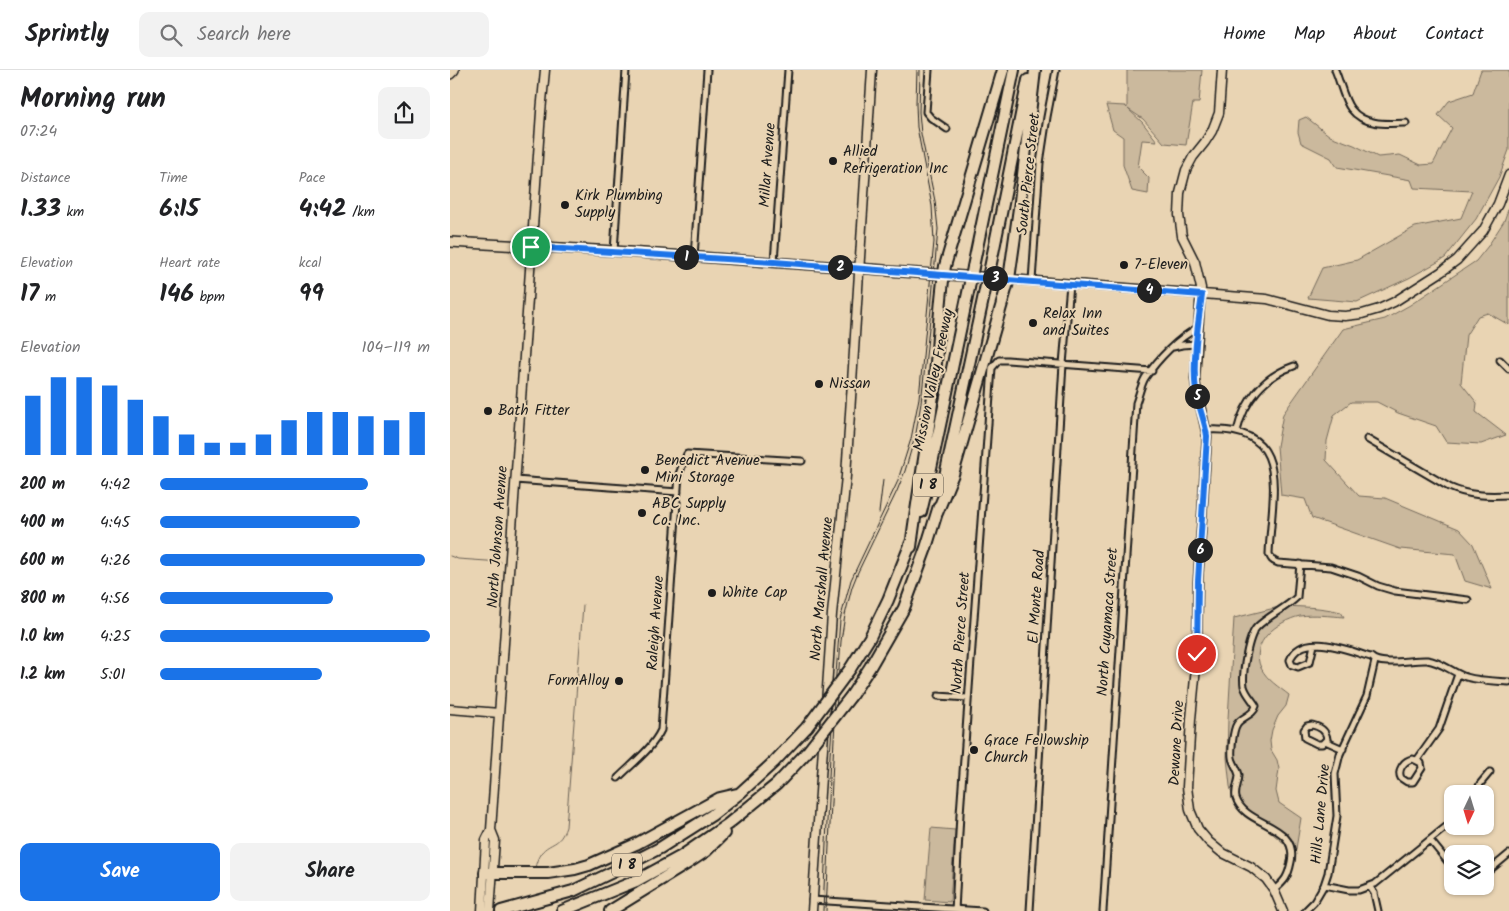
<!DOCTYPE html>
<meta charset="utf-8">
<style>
body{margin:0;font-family:Kalam,sans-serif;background:#f2f2f2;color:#202124;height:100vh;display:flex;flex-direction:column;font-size:19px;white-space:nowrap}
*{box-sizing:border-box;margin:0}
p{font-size:16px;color:#757577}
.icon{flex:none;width:28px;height:28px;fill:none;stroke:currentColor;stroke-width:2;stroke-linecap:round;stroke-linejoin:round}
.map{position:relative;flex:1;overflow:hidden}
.panel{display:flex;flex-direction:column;background:#fff;width:450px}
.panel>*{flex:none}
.needle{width:32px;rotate:184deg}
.fabs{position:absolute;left:994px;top:715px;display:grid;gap:10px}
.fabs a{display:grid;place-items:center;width:50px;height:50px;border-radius:10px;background:#fff;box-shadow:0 1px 4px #0004;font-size:25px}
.pin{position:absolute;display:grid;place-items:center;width:42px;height:42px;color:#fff;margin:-21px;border:2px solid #fff;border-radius:50%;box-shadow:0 1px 5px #0007}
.km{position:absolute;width:25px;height:25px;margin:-12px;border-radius:50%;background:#222;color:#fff;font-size:14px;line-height:25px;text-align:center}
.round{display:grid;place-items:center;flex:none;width:52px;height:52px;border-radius:10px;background:#f2f2f2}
.summary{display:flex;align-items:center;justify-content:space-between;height:85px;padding:0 20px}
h1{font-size:28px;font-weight:800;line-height:38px}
.figures{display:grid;grid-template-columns:repeat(3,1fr);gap:8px;height:85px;padding:5px 20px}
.figures div{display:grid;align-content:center}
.figures b{font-size:25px;font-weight:800}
.figures small{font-size:14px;font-weight:400}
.figures p{font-size:14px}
.chart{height:140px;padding:10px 20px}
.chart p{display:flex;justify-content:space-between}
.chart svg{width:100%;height:90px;margin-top:5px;stroke:#1a73e8;stroke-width:6}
.button{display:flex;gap:10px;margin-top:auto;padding:10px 20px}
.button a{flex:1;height:58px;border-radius:10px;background:#1a73e8;color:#fff;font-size:20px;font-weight:800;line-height:58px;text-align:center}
.button a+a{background:#f2f2f2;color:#202124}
ul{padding:0 20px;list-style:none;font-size:16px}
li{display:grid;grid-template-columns:80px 60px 1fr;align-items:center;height:38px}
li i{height:12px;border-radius:6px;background:#1a73e8}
header{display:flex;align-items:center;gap:30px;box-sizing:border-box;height:70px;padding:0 25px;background:#fff;border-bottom:1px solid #e0e0e0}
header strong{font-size:24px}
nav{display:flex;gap:28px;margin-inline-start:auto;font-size:18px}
.search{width:350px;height:45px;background:#f2f2f2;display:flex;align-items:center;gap:12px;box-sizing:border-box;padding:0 18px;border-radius:10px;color:#757577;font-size:19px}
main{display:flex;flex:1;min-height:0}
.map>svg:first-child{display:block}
.green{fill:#cbb99d;stroke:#746a5c}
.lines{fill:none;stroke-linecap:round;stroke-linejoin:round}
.stream{stroke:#6c6357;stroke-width:1}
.street-casing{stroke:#1c1c1c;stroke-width:9}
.secondary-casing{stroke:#1c1c1c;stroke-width:11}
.primary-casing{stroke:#1c1c1c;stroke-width:12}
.highway-casing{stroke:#1c1c1c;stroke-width:14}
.street{stroke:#e9d4b3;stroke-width:5}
.secondary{stroke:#e9d4b3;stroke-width:8}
.primary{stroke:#e9d4b3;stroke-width:9}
.highway{stroke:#e9d4b3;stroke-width:10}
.tram{stroke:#1c1c1c;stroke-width:1}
.rail{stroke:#1c1c1c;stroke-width:1}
.highway-bridge-casing{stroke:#1c1c1c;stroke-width:14;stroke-linecap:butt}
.highway-bridge{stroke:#e9d4b3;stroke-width:10}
.route-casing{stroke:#fff;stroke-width:10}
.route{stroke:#1a73e8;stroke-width:6}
.poi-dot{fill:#1c1c1c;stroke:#e9d4b3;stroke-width:2}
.labels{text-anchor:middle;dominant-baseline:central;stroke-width:4;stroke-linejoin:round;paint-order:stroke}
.shield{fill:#e9d4b3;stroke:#5a5349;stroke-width:1}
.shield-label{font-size:14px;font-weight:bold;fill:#1c1c1c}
.poi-label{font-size:15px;fill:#1c1c1c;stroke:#e9d4b3;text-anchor:start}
.street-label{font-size:15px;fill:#1c1c1c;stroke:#e9d4b3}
</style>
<header>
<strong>Sprintly</strong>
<div class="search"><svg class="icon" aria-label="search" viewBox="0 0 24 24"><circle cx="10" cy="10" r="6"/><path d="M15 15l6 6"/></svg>Search here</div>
<nav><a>Home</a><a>Map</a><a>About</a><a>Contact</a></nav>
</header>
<main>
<section class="panel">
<div class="summary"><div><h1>Morning run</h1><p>07:24</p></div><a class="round"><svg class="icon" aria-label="share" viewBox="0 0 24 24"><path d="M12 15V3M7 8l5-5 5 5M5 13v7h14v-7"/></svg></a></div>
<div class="figures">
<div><p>Distance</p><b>1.33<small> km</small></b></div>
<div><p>Time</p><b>6:15</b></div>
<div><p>Pace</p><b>4:42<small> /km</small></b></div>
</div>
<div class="figures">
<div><p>Elevation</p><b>17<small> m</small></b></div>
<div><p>Heart rate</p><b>146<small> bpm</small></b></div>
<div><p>kcal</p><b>99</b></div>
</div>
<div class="chart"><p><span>Elevation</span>104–119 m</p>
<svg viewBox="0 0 160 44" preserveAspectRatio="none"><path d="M5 44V15M15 44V6M25 44V6M35 44V10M45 44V17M55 44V25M65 44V34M75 44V38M85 44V38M95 44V34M105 44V27M115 44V23M125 44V23M135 44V25M145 44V27M155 44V23"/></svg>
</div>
<ul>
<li><b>200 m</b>4:42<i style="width:77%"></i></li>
<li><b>400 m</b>4:45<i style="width:74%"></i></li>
<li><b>600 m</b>4:26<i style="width:98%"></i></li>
<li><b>800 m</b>4:56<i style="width:64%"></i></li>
<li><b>1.0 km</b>4:25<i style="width:100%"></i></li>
<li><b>1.2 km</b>5:01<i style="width:60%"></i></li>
</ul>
<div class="button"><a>Save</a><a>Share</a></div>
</section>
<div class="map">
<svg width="1059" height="841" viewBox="0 0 1059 841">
<rect width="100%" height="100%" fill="#e9d4b3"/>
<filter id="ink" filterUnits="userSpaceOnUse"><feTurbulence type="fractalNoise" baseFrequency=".02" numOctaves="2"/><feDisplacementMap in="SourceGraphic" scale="10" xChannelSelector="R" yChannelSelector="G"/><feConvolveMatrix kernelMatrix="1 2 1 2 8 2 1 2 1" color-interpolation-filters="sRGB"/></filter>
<g filter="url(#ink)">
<!-- green -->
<path class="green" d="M677 0H752L749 33H743L736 75 714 73 693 49 678 39 692 52 707 71 692 70 688 97 699 108 698 124 682 121 673 95V67L663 60 656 35 675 36 677 38Z
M1031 0H1059V80L1049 107 1026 149 995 188 959 208 907 232 858 228 872 198 907 190 965 157 1011 148 1022 121 964 118 961 110 887 97 881 88 851 73 848 62 849 50 856 47 880 66 904 75 928 87 950 85 971 95 983 94 1002 58 988 45 999 31 1023 23Z
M1059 137V255L1038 243 1028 246 1016 265 1011 313 1027 333 1026 342 1056 365 1031 374 996 372 986 356 948 343 927 332H901L884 345 877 371 876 390 909 426 935 428 1009 459 1023 474 1042 519 1015 511 1005 484 950 479 862 448 855 429 831 425 827 376 833 344 893 259 935 249 960 235 1026 191 1038 176 1054 151Z
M833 536C854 537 870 537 891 542L894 547C880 546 864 544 850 546 828 551 799 572 811 598 817 610 829 617 839 625L836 636 828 646 822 660 820 671 821 680 827 690 829 699 826 721 829 733 851 748 845 785 839 784 835 774 812 755 797 747 784 733 780 716 777 688 778 649 784 548Z
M481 758 505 760 500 832 475 830Z"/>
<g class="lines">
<!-- stream -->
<path class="stream" d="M0 486 8 489 51 492
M85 798C86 793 88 787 91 783 101 771 109 777 116 757L133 535"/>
<!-- street casing -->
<g class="street-casing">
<path id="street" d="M479 0 476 42 481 48 497 59
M885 0C890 11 894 31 901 39 914 56 937 54 956 53
M164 181 176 0
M244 187 257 0
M324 192 338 0
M582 211 590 93 597 47 606 0
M723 277 732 275 747 274
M1050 290 1059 299
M756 360C845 355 821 425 819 484 821 489 822 491 828 493L881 497 908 506 928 516 945 521 1018 530
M787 361C794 331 814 306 844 296
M917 369 999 417C1019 426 1037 426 1059 425
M65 410 228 422
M864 575 860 592 848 597 842 595 840 590C852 560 899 581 921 587 931 597 962 589 977 590 992 592 1003 603 1016 607 1030 611 1045 611 1059 612
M488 626 518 628
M862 655C870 657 876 660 877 669L872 674H867L855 668 854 660 857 656Z
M875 671 893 679
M963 689 971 693 972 698 963 712H957L951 708C947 700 954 690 963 689Z
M967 690 989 659 1008 604
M168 708C183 693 202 679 211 660L229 404 237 384 352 391
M1026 724 1030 714 1040 702
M980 770 1002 797
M1035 804 1059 784
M874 815 899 820H909L925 814 1002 752
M920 817 924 823 928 841
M824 820C835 811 838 807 841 792 849 753 795 757 786 728 784 719 789 713 789 705 788 700 785 696 783 691 780 685 783 660 787 654 792 646 803 646 806 636 802 629 796 624 794 616 792 604 798 566 807 557 819 545 835 539 847 527L850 494
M362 830 533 841
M505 841 510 744 542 298 549 290H557L702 301
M580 841 613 294 620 214
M653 841 686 333C689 325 691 315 695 308 708 289 728 268 749 257
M855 841 864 832 874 815 878 803 887 746 885 704 890 684 917 626 925 591"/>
</g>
<!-- secondary casing -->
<g class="secondary-casing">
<path id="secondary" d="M772 0 769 43 762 61 755 72 743 87 736 100 730 123 729 145 732 166 745 192 751 218 745 309C747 329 754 347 757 367L748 511 747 587 741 649 737 717 740 740 748 759 759 772 771 782 801 797 816 809 824 820 833 841
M559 209 817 229 878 245 895 246 912 244 929 239 944 232 991 202 1007 190 1033 161 1048 134 1059 105
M0 639 49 643
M32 841 36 770 41 760
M40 841 45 770 41 760 91 42 95 0
M362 841 382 544 396 406 422 0"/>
</g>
<!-- primary casing -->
<g class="primary-casing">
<path id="primary" d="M0 4 4 0
M0 172 164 181 434 200
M438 201 559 209"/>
</g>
<!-- highway casing -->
<g class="highway-casing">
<path id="highway" d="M523 197 564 0
M540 198 578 10
M493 415 535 220
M471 442 477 417 519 218
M487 443 503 404 559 209 570 131 585 0
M461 477C467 429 476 381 482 333 488 287 488 241 495 196L553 0
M400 599 420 567 438 530 462 470
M401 626 420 597 454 538 476 478 489 436
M35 803H98L125 799 139 795 186 774 270 728 287 724
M51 841 123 821 171 798 210 778 262 745 290 723 324 692 357 657
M112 841 186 811 230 787 278 754 327 714 358 681
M160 841 238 793 256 781 274 763"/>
</g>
<!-- street -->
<use href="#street" class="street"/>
<!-- secondary -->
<use href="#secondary" class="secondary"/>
<!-- primary -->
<use href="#primary" class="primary"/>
<!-- highway -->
<use href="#highway" class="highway"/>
<!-- tram -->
<path class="tram" d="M376 841 384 668 391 571 395 545 402 517 408 502 447 421 455 401 466 363 471 333 481 239 488 159 485 131 471 64 469 42 470 0"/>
<!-- rail -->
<path class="rail" d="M429 443 433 410
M373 841 380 685 390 550 401 510 447 413 461 369 469 328 484 172 482 136 467 57 466 34 467 0"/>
<!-- highway-bridge casing -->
<g class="highway-bridge-casing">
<path id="highway-bridge" d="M519 218 523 197
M535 220 540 198
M357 657 400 599
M358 681 401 626"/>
</g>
<!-- highway-bridge -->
<use href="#highway-bridge" class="highway-bridge"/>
</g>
</g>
<g class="lines" filter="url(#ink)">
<!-- route casing -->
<g class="route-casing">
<path id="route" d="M81 177 324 192 752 225C748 253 742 293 746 321 748 336 755 351 757 366L748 511 747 584"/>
</g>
<!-- route -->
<use href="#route" class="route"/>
</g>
<!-- markers -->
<g class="poi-dot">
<circle cx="383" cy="91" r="5"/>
<circle cx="115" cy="135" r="5"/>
<circle cx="674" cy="195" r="5"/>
<circle cx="583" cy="253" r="5"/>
<circle cx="369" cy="314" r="5"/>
<circle cx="38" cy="341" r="5"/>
<circle cx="195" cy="400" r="5"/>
<circle cx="192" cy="443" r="5"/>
<circle cx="262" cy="523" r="5"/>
<circle cx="169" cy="611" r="5"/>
<circle cx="524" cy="680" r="5"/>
</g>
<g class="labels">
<!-- shield labels -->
<g class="shield">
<rect x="463" y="403.5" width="30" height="23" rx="4"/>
<rect x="162" y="783.5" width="30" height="23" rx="4"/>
</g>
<g class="shield-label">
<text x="478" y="415">I 8</text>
<text x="177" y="795">I 8</text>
</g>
<!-- poi labels -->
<g class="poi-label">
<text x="393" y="82">Allied<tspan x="393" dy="17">Refrigeration Inc</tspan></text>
<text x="125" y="126">Kirk Plumbing<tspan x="125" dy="17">Supply</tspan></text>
<text x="684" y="195">7-Eleven</text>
<text x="593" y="244">Relax Inn<tspan x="593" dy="17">and Suites</tspan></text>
<text x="379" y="314">Nissan</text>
<text x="48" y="341">Bath Fitter</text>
<text x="205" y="391">Benedict Avenue<tspan x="205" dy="17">Mini Storage</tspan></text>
<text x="202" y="434">ABC Supply<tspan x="202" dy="17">Co. Inc.</tspan></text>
<text x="272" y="523">White Cap</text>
<text x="159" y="611" text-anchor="end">FormAlloy</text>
<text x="534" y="671">Grace Fellowship<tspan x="534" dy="17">Church</tspan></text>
</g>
<!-- street labels -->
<g class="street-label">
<text transform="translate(318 95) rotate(-86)">Millar Avenue</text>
<text transform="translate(579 104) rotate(-84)">South Pierce Street</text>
<text transform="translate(484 310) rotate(-78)">Mission Valley Freeway</text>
<text transform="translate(48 467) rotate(-86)">North Johnson Avenue</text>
<text transform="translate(372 519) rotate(-85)">North Marshall Avenue</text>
<text transform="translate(587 527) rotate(-86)">El Monte Road</text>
<text transform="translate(658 552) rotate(-86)">North Cuyamaca Street</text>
<text transform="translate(206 553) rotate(-86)">Raleigh Avenue</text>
<text transform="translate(511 563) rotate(-86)">North Pierce Street</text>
<text transform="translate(727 673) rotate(-87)">Dewane Drive</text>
<text transform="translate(871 744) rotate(-85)">Hills Lane Drive</text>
</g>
</g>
</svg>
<div class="fabs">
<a><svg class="needle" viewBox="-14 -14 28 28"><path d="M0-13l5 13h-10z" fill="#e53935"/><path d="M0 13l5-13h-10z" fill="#757577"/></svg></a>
<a><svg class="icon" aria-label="layers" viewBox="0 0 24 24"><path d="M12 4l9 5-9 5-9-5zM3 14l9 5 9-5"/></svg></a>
</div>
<div class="pin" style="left:81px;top:177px;background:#1e9e55"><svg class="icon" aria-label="arrive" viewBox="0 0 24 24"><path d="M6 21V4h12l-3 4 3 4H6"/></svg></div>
<div class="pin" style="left:747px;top:584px;background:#d93025"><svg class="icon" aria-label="check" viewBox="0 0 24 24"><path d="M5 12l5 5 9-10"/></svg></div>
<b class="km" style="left:236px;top:187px">1</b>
<b class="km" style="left:390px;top:197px">2</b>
<b class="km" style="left:545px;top:208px">3</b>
<b class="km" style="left:699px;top:220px">4</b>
<b class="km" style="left:747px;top:326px">5</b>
<b class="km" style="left:750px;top:480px">6</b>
</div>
</main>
